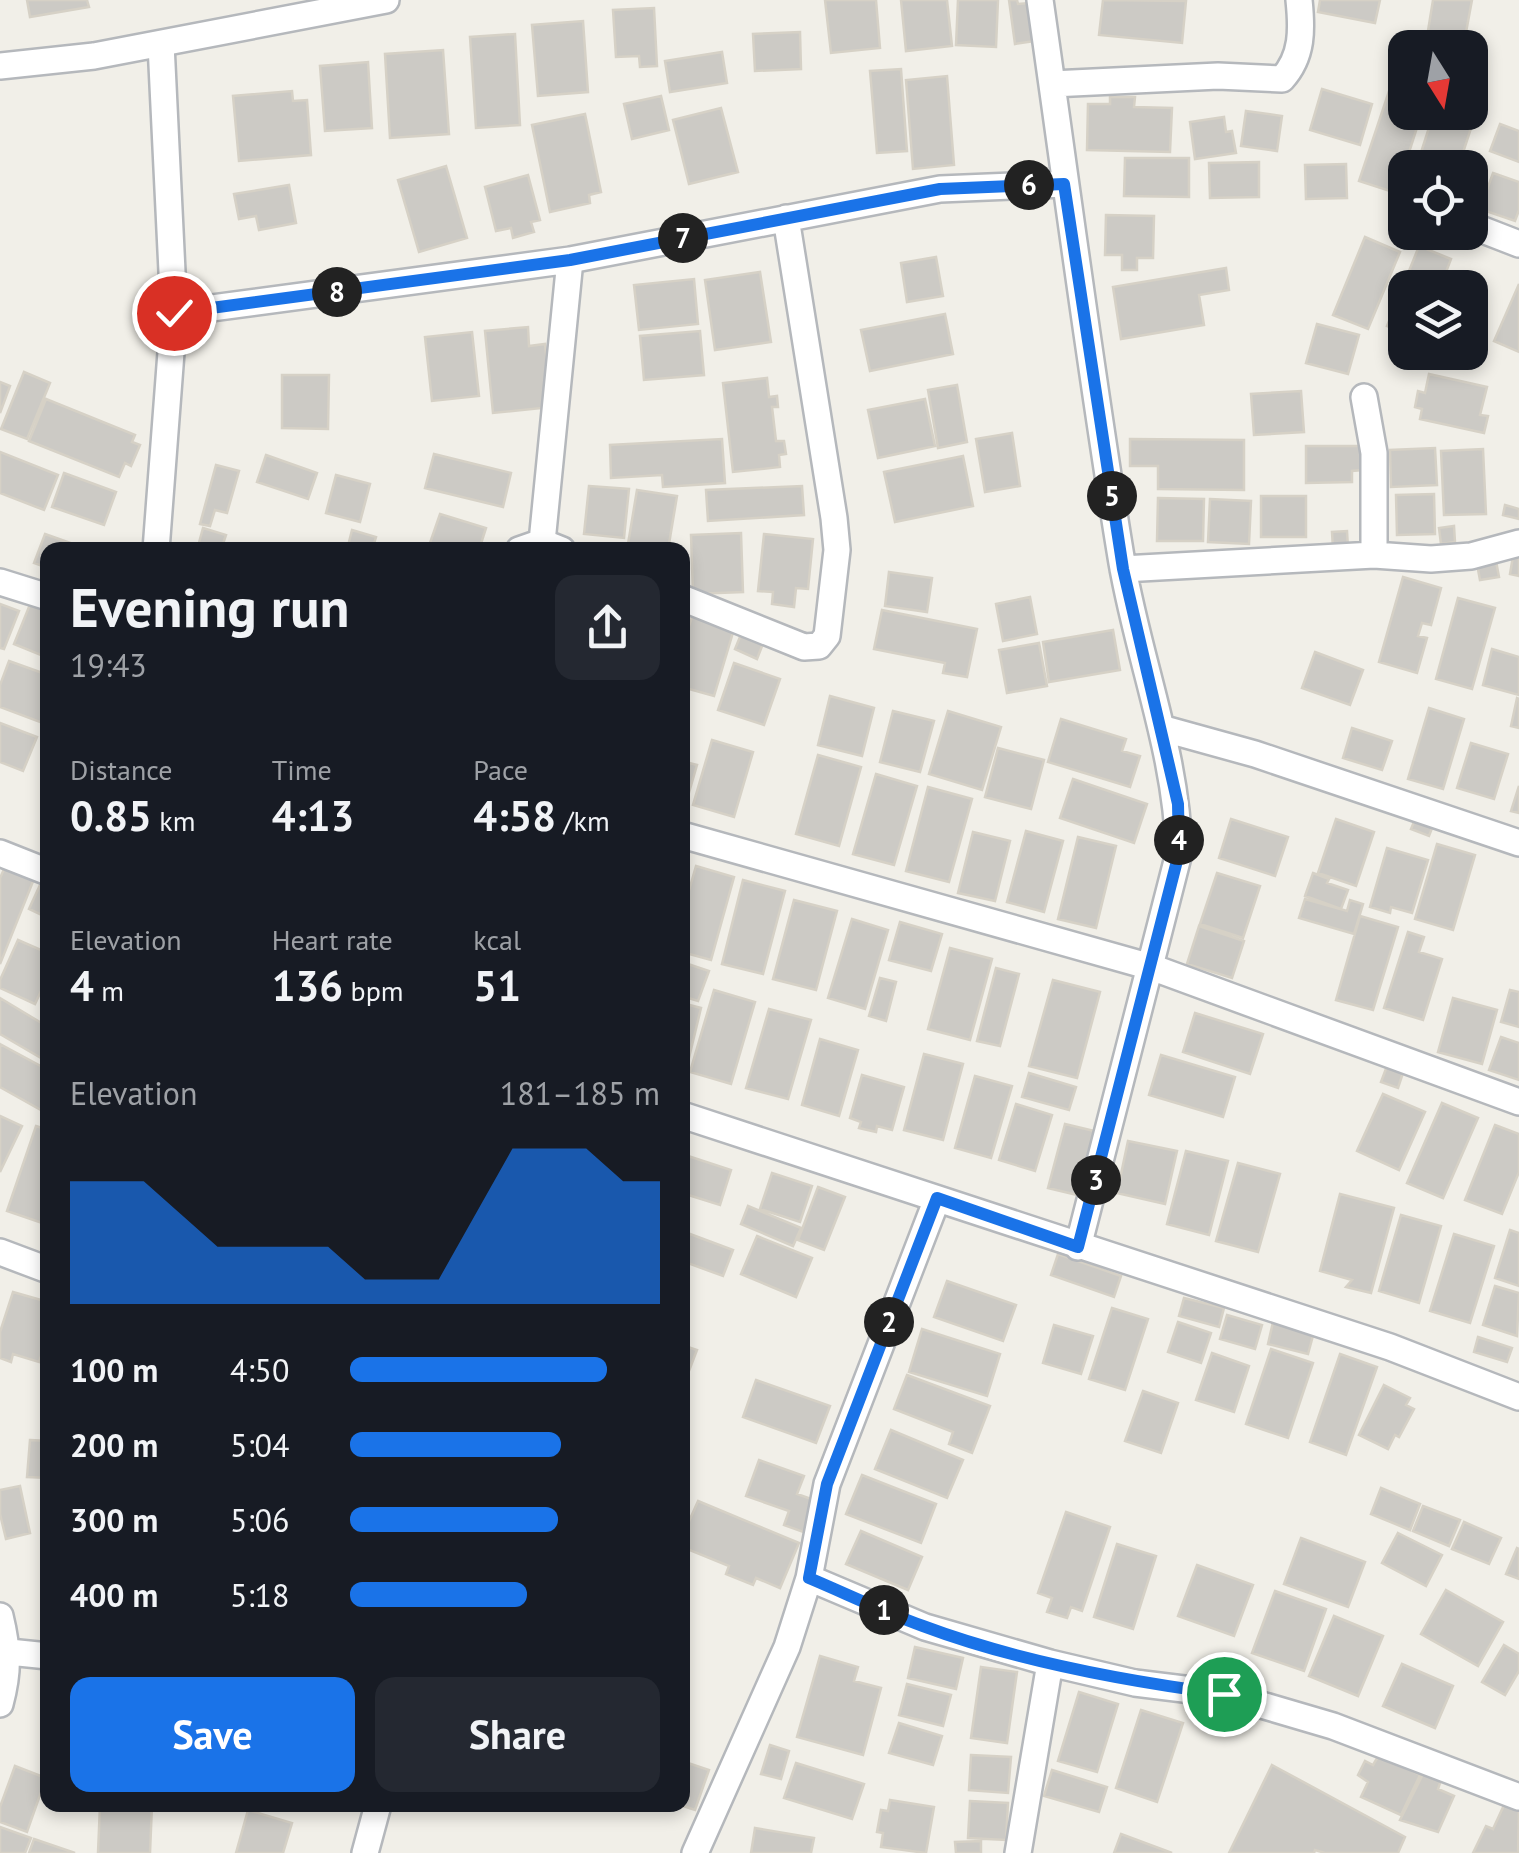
<!DOCTYPE html>
<meta charset="utf-8">
<style>
body{margin:0;font-family:"PT Sans",sans-serif;background:#242831;color:#f1f3f6;height:100vh;display:flex;flex-direction:column;font-size:38px;white-space:nowrap}
*{box-sizing:border-box;margin:0}
p{font-size:32px;color:#9ea1a6}
.icon{flex:none;width:55px;height:55px;fill:none;stroke:currentColor;stroke-width:2;stroke-linecap:round;stroke-linejoin:round}
.map{position:relative;flex:1;overflow:hidden}
.panel{position:absolute;left:40px;top:542px;width:650px;height:1270px;display:flex;flex-direction:column;background:#171b24;border-radius:20px;box-shadow:0 5px 15px #0003}
.panel>*{flex:none}
.needle{width:65px;rotate:169deg}
.tools{position:absolute;left:1388px;top:30px;display:grid;gap:20px}
.tools a{display:grid;place-items:center;width:100px;height:100px;border-radius:20px;background:#171b24;box-shadow:0 5px 15px #0003;font-size:50px}
.pin{position:absolute;display:grid;place-items:center;width:85px;height:85px;color:#fff;margin:-42px;border:5px solid #fff;border-radius:50%;box-shadow:0 2px 10px #0007}
.km{position:absolute;width:50px;height:50px;margin:-25px;border-radius:50%;background:#222;color:#fff;font-size:28px;line-height:50px;text-align:center}
.round{display:grid;place-items:center;flex:none;width:105px;height:105px;border-radius:20px;background:#242831}
.head{display:flex;align-items:center;justify-content:space-between;height:170px;padding:0 30px}
h1{font-size:55px;font-weight:800;line-height:75px}
.stats{display:grid;grid-template-columns:repeat(3,1fr);gap:15px;height:170px;padding:10px 30px}
.stats div{display:grid;align-content:center}
.stats b{font-size:42px;font-weight:800}
.stats small{font-size:28px;font-weight:400}
.stats p{font-size:28px}
.chart{height:280px;padding:20px 30px}
.chart p{display:flex;justify-content:space-between}
.chart svg{width:100%;height:180px;margin-top:10px;fill:#1a73e8;opacity:.7}
.primary-button{display:flex;gap:20px;margin-top:auto;padding:20px 30px}
.primary-button a{flex:1;height:115px;border-radius:20px;background:#1a73e8;color:#fff;font-size:40px;font-weight:800;line-height:115px;text-align:center}
.primary-button a+a{background:#242831;color:#f1f3f6}
ul{padding:0 30px;list-style:none;font-size:32px}
li{display:grid;grid-template-columns:160px 120px 1fr;align-items:center;height:75px}
li i{height:25px;border-radius:12px;background:#1a73e8}
.map>svg:first-child{display:block}
.building{fill:#cccac5;stroke:#d6d1c6;stroke-width:2.5}
.lines{fill:none;stroke-linecap:round;stroke-linejoin:round}
.minor-casing{stroke:#b5b8bc;stroke-width:30}
.minor{stroke:#fff;stroke-width:25}
.route-casing{stroke:#fff;stroke-width:20}
.route{stroke:#1a73e8;stroke-width:12}
</style>
<div class="map">
<svg width="1519" height="1853" viewBox="0 0 1519 1853">
<rect width="100%" height="100%" fill="#f1efe8"/>
<!-- building -->
<path class="building" d="M27 0H87L89 7 30 17Z
M825 0H876L880 48 831 53Z
M901 0H947L952 46 906 51Z
M958 0H998L996 47 956 45Z
M1009 0H1017L1018 4 1029 3 1035 41 1015 44Z
M1103 0 1186 1 1182 43 1099 35Z
M1320 0H1380L1375 23 1318 12Z
M1433 0H1472L1464 43 1427 37Z
M654 8 657 66 640 67 639 56 616 57 613 10Z
M583 21 588 92 538 96 532 25Z
M800 32 801 69 755 71 753 34Z
M515 34 520 125 476 128 470 37Z
M1404 45 1413 48H1405V74L1396 72Z
M443 50 449 134 390 138 385 54Z
M722 52 727 83 670 92 665 61Z
M368 62 372 128 325 131 320 66Z
M901 69 907 151 877 153 870 71Z
M947 76 954 165 913 169 906 80Z
M1390 88 1405 93V112H1422L1396 193 1359 181Z
M1322 89 1372 104 1360 145 1310 130Z
M292 91 293 101 307 100 311 155 239 161 233 96Z
M661 96 669 130 632 139 624 104Z
M1110 97H1135L1134 107 1172 108 1170 152 1087 150 1088 104H1110Z
M721 108 738 172 689 184 673 120Z
M1246 111 1282 116 1277 151 1241 146Z
M1434 112H1464L1475 116 1458 168H1416Z
M585 114 601 192 589 195 590 203 550 212 532 125Z
M1224 117 1226 132 1232 131 1236 153 1195 159 1190 122Z
M1500 124 1519 131V162L1490 151Z
M1125 158H1189V197L1124 196Z
M1259 162V197L1210 198 1209 163Z
M1346 164 1347 198 1306 199 1305 165Z
M446 166 467 238 419 252 398 180Z
M1493 173 1519 182V210L1515 221 1480 209Z
M528 175 540 220 531 222 534 232 513 238 511 228 496 231 485 187Z
M289 185 296 223 259 230 256 216 239 219 234 194Z
M1106 215 1154 216 1153 258H1137V270H1122V255H1105Z
M1365 237 1400 252 1368 329 1333 315Z
M1419 246 1451 259 1440 288H1405V333L1387 326Z
M936 257 943 296 907 302 901 263Z
M1226 268 1229 290 1199 295 1204 325 1121 339 1113 287Z
M760 272 771 342 715 350 705 280Z
M694 279 698 324 639 330 634 285Z
M1519 284V352L1494 341Z
M945 314 953 354 870 371 861 330Z
M1317 324 1359 335 1348 374 1306 363Z
M528 327 529 346 545 344 552 407 493 413 485 331Z
M700 331 704 375 644 380 640 336Z
M472 332 479 396 432 401 425 337Z
M24 372 50 383 27 439 1 429Z
M1429 374 1487 387 1480 415 1488 416 1484 433 1420 419 1422 409 1415 407 1418 391 1425 393Z
M282 375H329L328 429 282 428Z
M767 378 769 397 777 396 778 407H772L776 441H784L786 454 779 455 780 467 733 472 723 383Z
M0 382 10 386 0 413Z
M957 385 967 442 938 448 928 390Z
M1301 391 1304 432 1254 435 1251 394Z
M46 399 135 435 132 442 140 445 131 466 125 463 119 477 29 441Z
M925 399 935 446 878 458 868 410Z
M1012 433 1020 486 985 492 976 439Z
M722 439 725 483 663 487 662 475 611 478 610 445Z
M1130 439 1244 440V490L1158 489V466H1130Z
M1306 446H1362V470L1352 471V482L1306 483Z
M1435 448 1437 485 1391 487 1390 450Z
M1483 449 1486 514 1444 515 1441 451Z
M0 452 58 475 44 510 0 493Z
M434 454 511 473 503 507 425 488Z
M266 455 317 473 308 499 257 482Z
M963 456 973 506 895 522 884 472Z
M216 465 239 471 227 513 215 510 210 526 200 524Z
M64 473 116 492 104 525 52 507Z
M336 475 370 484 360 522 326 513Z
M589 486 629 489 624 538 584 534Z
M802 486 804 515 708 521 706 490Z
M637 490 677 496 668 550H627Z
M1434 494 1435 534 1397 535 1396 495Z
M1261 496H1306V537H1261Z
M1158 498 1204 499 1203 541H1157Z
M1210 499 1251 501 1249 544 1208 542Z
M1505 505 1519 509V519L1503 515Z
M440 514 486 528 479 550H453L430 543Z
M1454 526 1455 542 1441 544 1439 528Z
M203 528 226 535 221 550H197Z
M352 530 376 537 372 550H347Z
M1347 531 1348 548 1333 549 1332 532Z
M741 533 743 592 693 594 691 535Z
M45 534 90 550H48V568L34 563Z
M764 534 813 539 808 589 796 588 794 607 772 604 773 592 758 591Z
M1513 556 1519 557V576L1510 574Z
M1496 561 1499 577 1480 580 1477 564Z
M889 572 932 578 927 612 885 606Z
M1403 577 1441 588 1431 625 1422 623 1418 636 1427 638 1417 673 1379 662Z
M35 592 48 597V658L14 644Z
M1030 597 1037 634 1003 641 996 604Z
M1458 598 1495 608 1472 689 1436 679Z
M0 604 19 611 4 649 0 648Z
M882 610 977 629 967 677 943 673 945 663 874 649Z
M692 617 734 629 714 696 682 687V647Z
M1113 630 1120 670 1049 682 1043 642Z
M742 632 764 641 757 659 735 649Z
M1039 643 1047 686 1007 693 999 650Z
M1492 649 1519 657V695L1483 685Z
M1315 652 1363 670 1350 705 1302 688Z
M9 661 48 675V725L0 707V685Z
M734 663 780 679 764 725 718 710Z
M830 696 874 708 862 756 818 745Z
M1517 698 1519 699V728L1511 726Z
M1429 708 1464 719 1443 789 1408 779Z
M893 711 934 721 920 772 880 762Z
M948 711 1001 727 982 790 929 774Z
M1061 719 1126 739 1122 751 1140 756 1130 787 1048 762Z
M0 723 37 737 23 771 0 762Z
M1352 728 1392 741 1382 770 1343 758Z
M712 740 753 752 734 817 693 805Z
M1471 743 1508 754 1494 799 1457 788Z
M998 748 1044 760 1031 809 985 797Z
M818 755 861 767 839 846 796 834Z
M682 761 697 765 686 803 682 802Z
M876 774 917 786 894 865 853 854Z
M1073 779 1147 804 1134 843 1060 818Z
M1519 786V813L1511 811Z
M928 787 972 799 949 882 906 871Z
M1416 817 1434 823 1429 836 1411 829Z
M1231 819 1288 837 1275 876 1219 858Z
M1336 819 1374 832 1356 886 1318 873Z
M1026 831 1063 841 1044 912 1007 902Z
M973 832 1010 841 995 901 958 893Z
M1078 837 1116 846 1096 928 1058 919Z
M1437 844 1475 855 1453 930 1415 919Z
M1387 848 1428 860 1412 913 1391 907 1390 913 1370 907Z
M696 866 734 877 711 960 682 952V915Z
M5 867 34 879 0 964V878Z
M1217 873 1260 886 1243 938 1200 924Z
M1313 873 1329 879 1327 883 1348 890 1341 909 1305 896Z
M743 880 785 891 763 974 722 964Z
M40 885 48 889V918L29 909Z
M1305 899 1347 911 1350 900 1363 904 1354 934 1299 918Z
M794 900 837 911 816 990 773 979Z
M1360 916 1398 927 1373 1010 1336 1000Z
M852 919 888 930 865 1009 828 998Z
M900 922 942 934 931 971 889 960Z
M1199 926 1244 941 1232 978 1187 964Z
M1408 932 1424 937 1419 952 1442 959 1423 1020 1384 1008Z
M18 940 48 953V976L35 1004 0 988V980Z
M950 948 992 959 970 1040 928 1029Z
M682 962 709 971 698 1001 682 996Z
M996 968 1019 974 1000 1046 977 1041Z
M880 978 896 982 886 1021 869 1016Z
M1053 980 1100 992 1077 1078 1029 1066Z
M714 990 755 1002 731 1084 690 1072Z
M1510 990 1519 992V1027L1501 1022Z
M0 998 48 1027V1062L0 1034Z
M1453 998 1497 1010 1482 1064 1438 1052Z
M682 1003 701 1008 687 1066 682 1065Z
M769 1009 811 1020 788 1099 746 1088Z
M1195 1013 1263 1034 1250 1074 1183 1052Z
M1501 1037 1519 1043V1080L1489 1070Z
M820 1039 858 1050 839 1116 802 1105Z
M0 1044 48 1070V1098L41 1110 0 1087Z
M924 1054 963 1064 943 1140 904 1130Z
M1161 1055 1235 1077 1223 1117 1149 1095Z
M1387 1066 1403 1073 1398 1088 1381 1082Z
M1029 1073 1076 1087 1069 1110 1022 1097Z
M862 1075 904 1087 892 1130 877 1126 876 1132 859 1128 861 1122 850 1118Z
M975 1076 1012 1086 991 1158 955 1148Z
M1383 1094 1425 1112 1399 1170 1357 1151Z
M1442 1103 1478 1118 1443 1198 1407 1183Z
M1016 1104 1052 1115 1035 1171 999 1160Z
M0 1116 22 1126 0 1172Z
M1065 1124 1094 1131 1077 1195 1048 1188Z
M1495 1125 1519 1134V1172L1502 1214 1465 1200Z
M36 1126 48 1130V1225L7 1211Z
M1128 1141 1177 1151 1165 1204 1117 1193Z
M1186 1151 1228 1161 1209 1235 1167 1224Z
M682 1154 731 1170 720 1205 682 1193Z
M1238 1163 1280 1174 1258 1252 1216 1241Z
M772 1173 812 1186 800 1222 760 1209Z
M818 1187 845 1197 824 1250 798 1240Z
M1340 1194 1394 1208 1371 1293 1346 1287 1352 1280 1320 1271Z
M748 1206 801 1228 793 1246 741 1224Z
M1401 1215 1441 1226 1419 1303 1379 1291Z
M1510 1230 1519 1233V1286L1495 1278Z
M682 1231 733 1250 723 1276 682 1261Z
M1454 1234 1494 1246 1470 1323 1430 1311Z
M757 1236 812 1258 796 1297 741 1274Z
M1058 1254 1121 1276 1114 1297 1051 1275Z
M947 1281 1016 1305 1003 1341 934 1317Z
M1495 1286 1519 1293 1517 1336 1483 1325Z
M13 1292 48 1302V1336L39 1362 13 1354 11 1362 0 1358V1332Z
M1184 1298 1224 1308 1219 1327 1179 1316Z
M1112 1308 1148 1319 1125 1390 1089 1379Z
M1227 1315 1262 1325 1255 1349 1220 1339Z
M1178 1322 1211 1333 1201 1363 1168 1352Z
M1273 1322 1314 1332 1308 1354 1268 1344Z
M1054 1325 1093 1336 1081 1374 1043 1363Z
M922 1329 1000 1354 987 1396 909 1372Z
M1478 1337 1512 1348 1507 1362 1474 1352Z
M682 1345 697 1350 682 1389Z
M1271 1349 1313 1363 1288 1438 1246 1424Z
M1212 1353 1249 1366 1234 1412 1196 1400Z
M1340 1354 1377 1367 1346 1455 1310 1442Z
M907 1375 990 1406 972 1453 949 1444 953 1432 894 1409Z
M756 1380 830 1406 816 1443 743 1417Z
M1384 1385 1410 1398 1406 1405 1414 1409 1399 1437 1395 1435 1388 1449 1359 1435Z
M1143 1391 1178 1403 1161 1453 1125 1441Z
M891 1430 963 1460 947 1498 875 1469Z
M30 1440 48 1441V1478L27 1477Z
M759 1460 804 1476 797 1494 817 1501 806 1533 784 1525 789 1511 746 1496Z
M862 1475 936 1504 921 1543 846 1514Z
M20 1486 30 1533 6 1539 0 1514V1490Z
M1381 1488 1420 1504 1410 1530 1371 1514Z
M698 1501 799 1543 780 1588 756 1578 753 1585 726 1574 729 1566 682 1547V1537Z
M1423 1506 1460 1520 1449 1546 1413 1531Z
M1066 1512 1110 1527 1082 1611 1071 1607 1067 1618 1047 1612 1052 1598 1038 1593Z
M1464 1522 1501 1538 1489 1564 1452 1549Z
M861 1531 922 1557 908 1590 846 1564Z
M1398 1533 1442 1555 1426 1586 1382 1563Z
M1301 1538 1365 1562 1348 1607 1284 1584Z
M1117 1544 1156 1556 1133 1629 1094 1617Z
M1517 1548 1519 1549V1579L1506 1574Z
M1197 1565 1253 1585 1234 1636 1178 1616Z
M1446 1590 1503 1622 1478 1666 1421 1634Z
M1275 1591 1326 1609 1304 1671 1252 1653Z
M1334 1616 1383 1636 1358 1696 1309 1676Z
M1504 1645 1519 1654V1671L1505 1695 1482 1682Z
M915 1647 963 1658 956 1689 908 1678Z
M820 1656 858 1667 854 1681 881 1688 863 1755 797 1737Z
M1402 1664 1453 1686 1435 1728 1383 1706Z
M981 1667 1017 1672 1007 1743 971 1738Z
M907 1684 951 1695 943 1726 899 1715Z
M1079 1692 1118 1704 1097 1772 1058 1761Z
M1141 1710 1183 1723 1157 1802 1116 1788Z
M899 1723 942 1736 933 1765 889 1753Z
M770 1745 789 1751 781 1779 761 1774Z
M971 1755 1011 1757 1008 1793 969 1790Z
M1379 1755 1420 1775 1401 1815 1361 1797 1368 1782 1358 1775 1365 1761 1373 1765Z
M682 1761 709 1770 695 1810 680 1805H682Z
M796 1763 864 1784 852 1819 784 1798Z
M1272 1765 1405 1837 1398 1853H1325L1315 1850 1314 1853H1229Z
M15 1766 46 1778 27 1832 0 1822V1807Z
M1052 1770 1107 1787 1099 1812 1044 1796Z
M1423 1774 1441 1780 1438 1789 1454 1796 1438 1832 1400 1820Z
M890 1800 934 1807 926 1853 881 1847 883 1833 877 1832 881 1810 888 1811Z
M970 1801 1008 1803 1006 1840 968 1838Z
M1505 1803 1519 1809 1518 1853H1473L1486 1826 1493 1829Z
M100 1805H152L150 1853H98Z
M248 1810 292 1823 283 1853H236Z
M0 1827 31 1838 25 1853H0Z
M755 1828 814 1838 811 1853H751Z
M1121 1834 1172 1853H1114Z
M34 1839 75 1853H29Z
M981 1841V1853H956L955 1842Z"/>
<g class="lines">
<!-- minor casing -->
<g class="minor-casing">
<path id="minor" d="M1040 0C1067 188 1091 376 1122 563 1139 661 1177 754 1179 853L1078 1247
M0 66 94 56 386 0
M1052 84 1218 76 1282 79C1303 56 1302 29 1299 0
M1470 225 1519 244
M174 313 570 260 940 189 1064 184
M1364 397 1374 453V555
M542 542 570 260
M156 550 174 313 161 44
M519 550 542 542 562 550
M1123 569 1374 555 1431 559 1471 556 1519 543
M0 582 48 597
M682 598 804 647 819 646 827 636 837 550 834 518 786 218
M1161 728 1255 754 1519 843
M682 835 1151 967 1519 1102
M0 853 48 872
M682 1115 1390 1347 1519 1397
M0 1252 48 1270
M809 1578 925 1627 1050 1663 1135 1683 1224 1694 1333 1726 1519 1797
M0 1616C8 1649 9 1671 0 1704
M9 1652 48 1656
M365 1853 378 1805
M695 1853 787 1647 809 1578 827 1484 937 1199
M1018 1853 1050 1663"/>
</g>
<!-- minor -->
<use href="#minor" class="minor"/>
</g>
<g class="lines">
<!-- route casing -->
<g class="route-casing">
<path id="route" d="M174 313 570 260 940 189 1064 184 1123 569 1178 804 1179 853 1078 1247 937 1198 827 1484 809 1578C847 1594 884 1612 923 1626 1016 1661 1125 1681 1224 1694"/>
</g>
<!-- route -->
<use href="#route" class="route"/>
</g>
</svg>
<div class="tools">
<a><svg class="needle" viewBox="-14 -14 28 28"><path d="M0-13l5 13h-10z" fill="#e53935"/><path d="M0 13l5-13h-10z" fill="#9ea1a6"/></svg></a>
<a><svg class="icon" aria-label="locate" viewBox="0 0 24 24"><circle cx="12" cy="12" r="6"/><path d="M12 2v4M12 18v4M2 12h4M18 12h4"/></svg></a>
<a><svg class="icon" aria-label="layers" viewBox="0 0 24 24"><path d="M12 4l9 5-9 5-9-5zM3 14l9 5 9-5"/></svg></a>
</div>
<div class="pin" style="left:1224px;top:1694px;background:#1e9e55"><svg class="icon" aria-label="arrive" viewBox="0 0 24 24"><path d="M6 21V4h12l-3 4 3 4H6"/></svg></div>
<div class="pin" style="left:174px;top:313px;background:#d93025"><svg class="icon" aria-label="check" viewBox="0 0 24 24"><path d="M5 12l5 5 9-10"/></svg></div>
<b class="km" style="left:884px;top:1610px">1</b>
<b class="km" style="left:889px;top:1322px">2</b>
<b class="km" style="left:1096px;top:1180px">3</b>
<b class="km" style="left:1179px;top:840px">4</b>
<b class="km" style="left:1112px;top:496px">5</b>
<b class="km" style="left:1029px;top:185px">6</b>
<b class="km" style="left:683px;top:238px">7</b>
<b class="km" style="left:337px;top:292px">8</b>
<section class="panel">
<div class="head"><div><h1>Evening run</h1><p>19:43</p></div><a class="round"><svg class="icon" aria-label="share" viewBox="0 0 24 24"><path d="M12 15V3M7 8l5-5 5 5M5 13v7h14v-7"/></svg></a></div>
<div class="stats">
<div><p>Distance</p><b>0.85<small> km</small></b></div>
<div><p>Time</p><b>4:13</b></div>
<div><p>Pace</p><b>4:58<small> /km</small></b></div>
</div>
<div class="stats">
<div><p>Elevation</p><b>4<small> m</small></b></div>
<div><p>Heart rate</p><b>136<small> bpm</small></b></div>
<div><p>kcal</p><b>51</b></div>
</div>
<div class="chart"><p><span>Elevation</span>181–185 m</p>
<svg viewBox="0 0 160 44" preserveAspectRatio="none"><path d="M0 44V14L10 14L20 14L30 22L40 30L50 30L60 30L70 30L80 38L90 38L100 38L110 22L120 6L130 6L140 6L150 14L160 14V44z"/></svg>
</div>
<ul>
<li><b>100 m</b>4:50<i style="width:83%"></i></li>
<li><b>200 m</b>5:04<i style="width:68%"></i></li>
<li><b>300 m</b>5:06<i style="width:67%"></i></li>
<li><b>400 m</b>5:18<i style="width:57%"></i></li>
</ul>
<div class="primary-button"><a>Save</a><a>Share</a></div>
</section>
</div>
